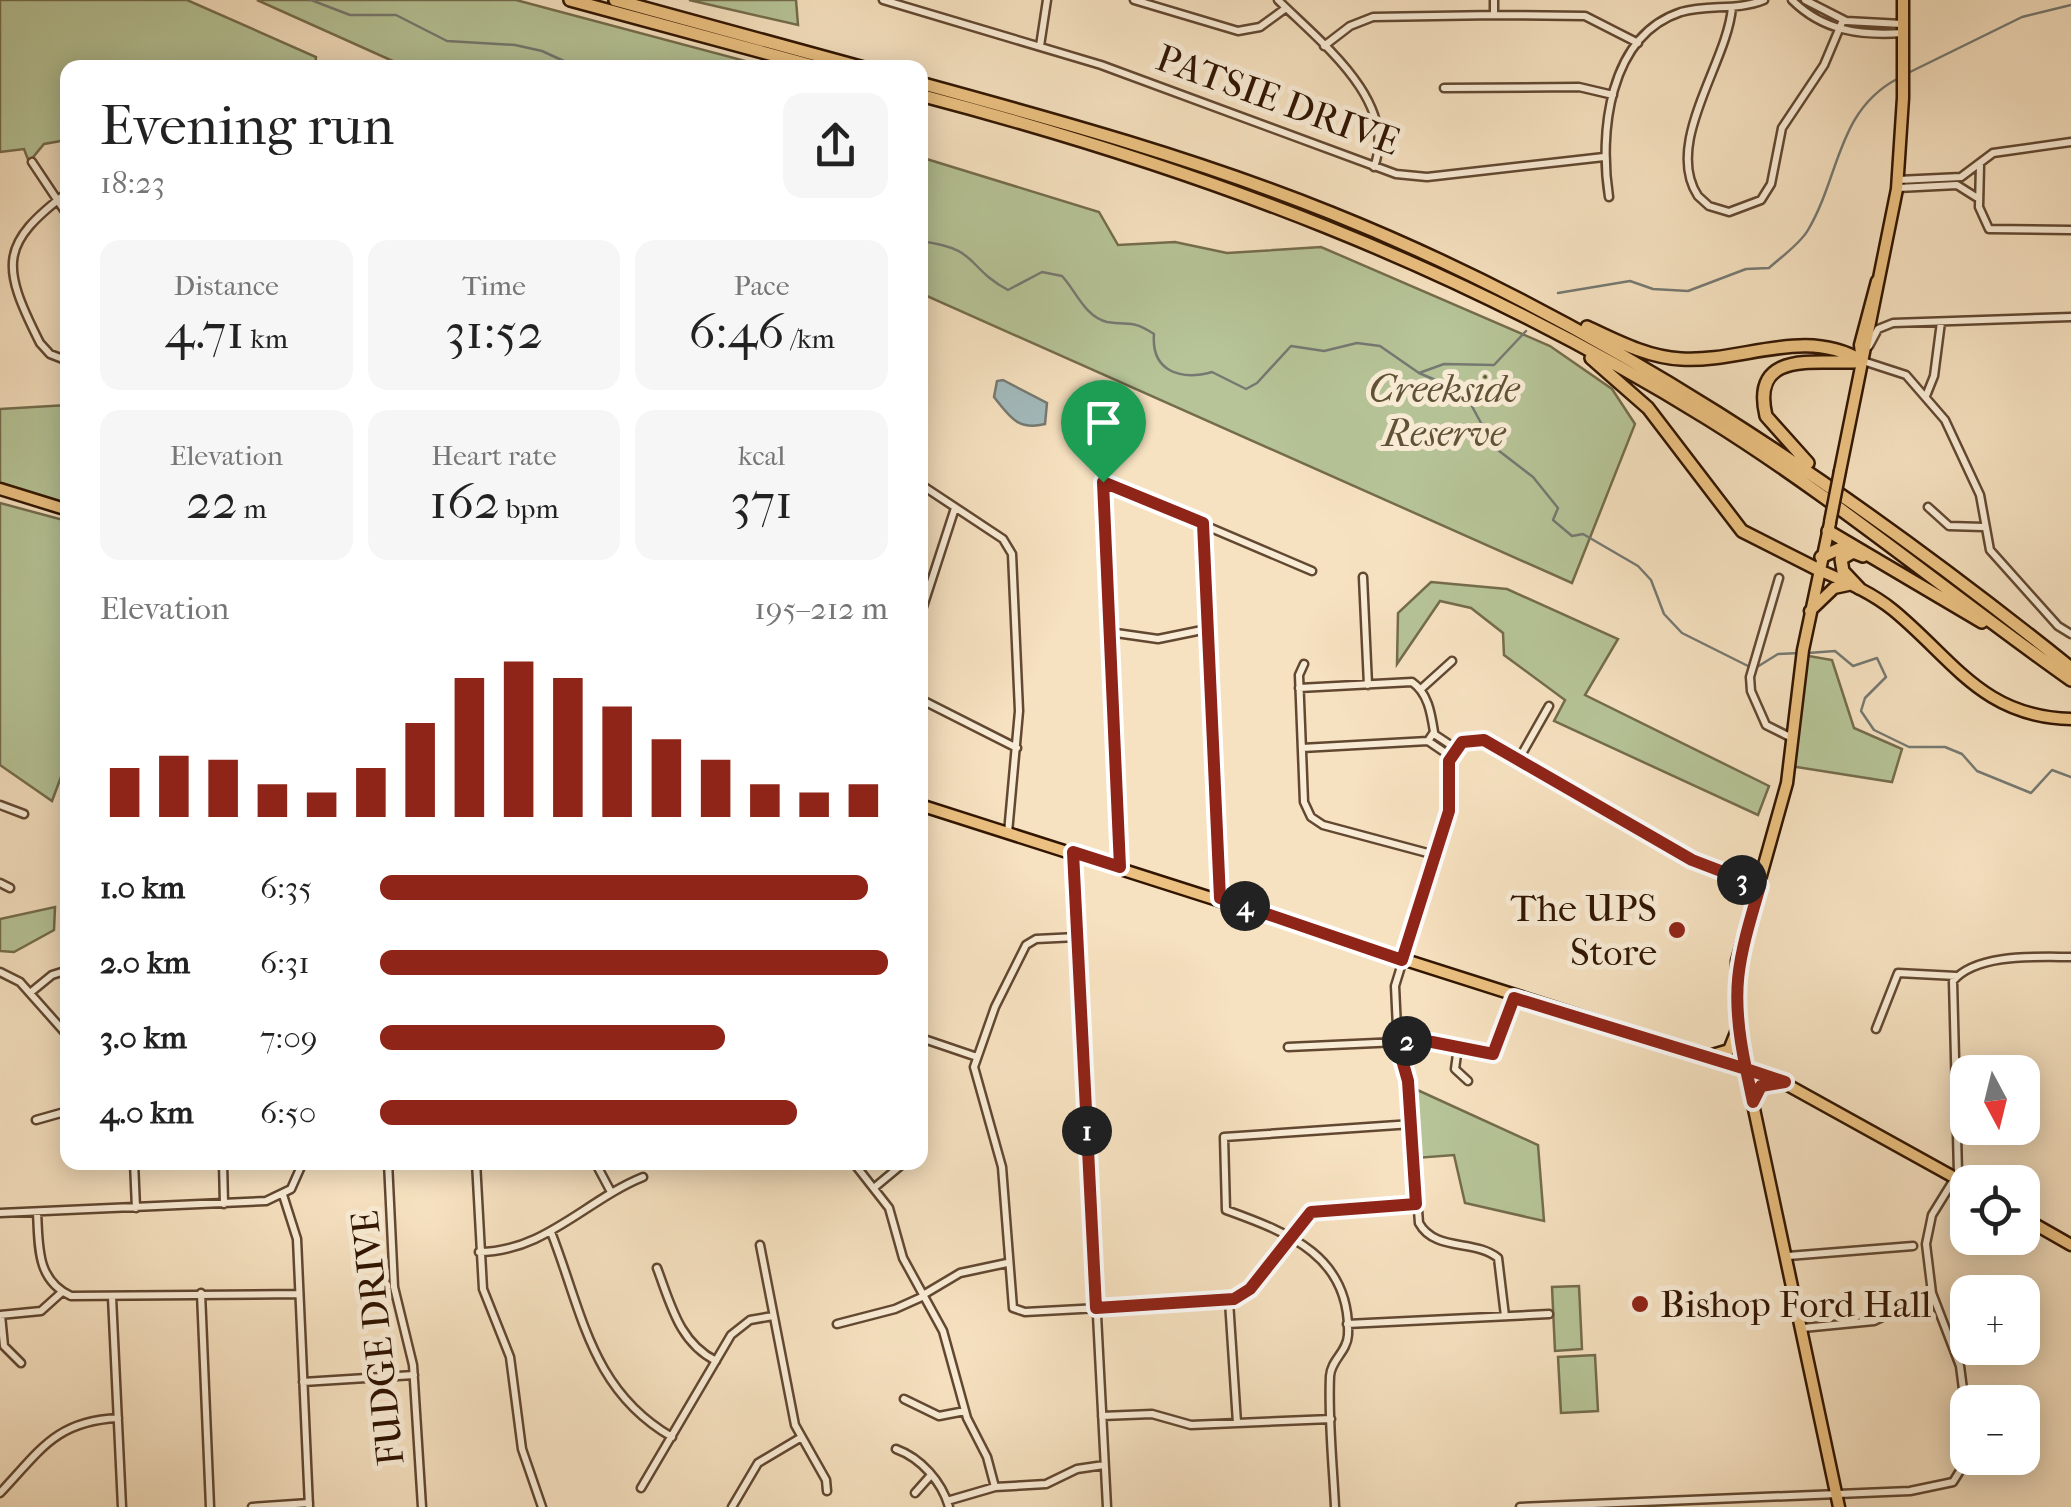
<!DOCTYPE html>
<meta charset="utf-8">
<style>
body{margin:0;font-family:"IM FELL French Canon",serif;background:#f6f6f6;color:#222;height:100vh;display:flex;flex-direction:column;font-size:38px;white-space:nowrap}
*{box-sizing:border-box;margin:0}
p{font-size:32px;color:#767676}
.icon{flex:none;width:55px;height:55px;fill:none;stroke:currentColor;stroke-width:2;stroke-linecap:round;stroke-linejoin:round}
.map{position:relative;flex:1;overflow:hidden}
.drawer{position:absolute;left:60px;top:60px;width:868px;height:1110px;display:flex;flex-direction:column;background:#fff;border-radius:20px;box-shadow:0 5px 25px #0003}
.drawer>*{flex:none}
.needle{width:65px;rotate:173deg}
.controls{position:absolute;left:1950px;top:1055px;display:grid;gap:20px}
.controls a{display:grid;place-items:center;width:90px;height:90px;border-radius:20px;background:#fff;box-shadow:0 5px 25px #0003;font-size:50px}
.pin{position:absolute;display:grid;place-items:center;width:85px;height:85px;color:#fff;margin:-102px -42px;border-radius:50% 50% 50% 0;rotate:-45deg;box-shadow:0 0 10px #0007}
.pin .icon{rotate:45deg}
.km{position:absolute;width:50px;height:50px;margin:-25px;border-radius:50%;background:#222;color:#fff;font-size:28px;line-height:50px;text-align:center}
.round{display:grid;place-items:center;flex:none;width:105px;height:105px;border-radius:20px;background:#f6f6f6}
.summary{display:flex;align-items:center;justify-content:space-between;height:170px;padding:0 40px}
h1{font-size:55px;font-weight:600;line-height:75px}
.metrics{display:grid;grid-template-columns:repeat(3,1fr);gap:15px;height:170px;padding:10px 40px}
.metrics div{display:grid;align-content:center;border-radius:20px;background:#f6f6f6;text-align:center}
.metrics b{font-size:50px;font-weight:600}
.metrics small{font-size:28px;font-weight:400}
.metrics p{font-size:28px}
.chart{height:280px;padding:20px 40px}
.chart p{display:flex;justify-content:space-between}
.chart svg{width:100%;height:180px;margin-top:10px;stroke:#8f2418;stroke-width:6}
ul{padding:0 40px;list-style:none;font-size:32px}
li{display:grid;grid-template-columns:160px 120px 1fr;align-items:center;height:75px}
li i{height:25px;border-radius:12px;background:#8f2418}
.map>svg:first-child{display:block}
.green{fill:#b6c497;stroke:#746c4c;stroke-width:2.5}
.water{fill:#a2bbbe;stroke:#757972;stroke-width:2.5}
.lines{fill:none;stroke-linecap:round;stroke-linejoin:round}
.stream{stroke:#757972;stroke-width:2.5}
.minor-casing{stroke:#624831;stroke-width:11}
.major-casing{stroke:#311501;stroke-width:15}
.highway-casing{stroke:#311501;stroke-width:16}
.minor{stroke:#f9ecd6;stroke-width:6}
.major{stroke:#ebc080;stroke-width:10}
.highway{stroke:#ebc080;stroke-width:11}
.major-bridge-casing{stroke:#311501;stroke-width:15;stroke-linecap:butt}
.major-bridge{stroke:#ebc080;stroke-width:10}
.route-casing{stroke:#fff;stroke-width:20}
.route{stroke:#8f2418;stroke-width:12}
.poi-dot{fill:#8f2418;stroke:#f9ecd6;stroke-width:4}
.labels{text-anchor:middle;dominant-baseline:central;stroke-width:10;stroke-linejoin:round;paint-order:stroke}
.street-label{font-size:38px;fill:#311501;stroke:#f9ecd6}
.park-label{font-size:38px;font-style:italic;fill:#605236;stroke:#f9ecd6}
.poi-label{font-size:38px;fill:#311501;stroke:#f9ecd6;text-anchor:end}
</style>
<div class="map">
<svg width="2071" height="1507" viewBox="0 0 2071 1507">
<rect width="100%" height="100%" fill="#f6e1c0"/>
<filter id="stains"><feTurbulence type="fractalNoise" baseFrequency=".002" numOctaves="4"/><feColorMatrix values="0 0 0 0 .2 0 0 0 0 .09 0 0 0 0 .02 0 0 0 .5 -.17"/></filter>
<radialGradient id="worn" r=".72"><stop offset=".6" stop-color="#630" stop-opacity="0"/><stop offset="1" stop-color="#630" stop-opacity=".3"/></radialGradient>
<!-- green -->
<path class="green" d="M0 0H187L316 57 315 67 68 68 67 140 44 144 29 162 24 149 0 152Z
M257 0H516L768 67H406Z
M689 0H796L798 25Z
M920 157 1099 212 1118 245 1175 242 1227 253 1321 247 1550 346 1612 389 1635 424 1572 583 920 293Z
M67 405V505L0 483V409Z
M0 503 67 521V761L52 801 0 765Z
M1431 582 1507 589 1618 639 1585 695 1769 786 1758 815 1554 721 1565 700 1504 655 1503 633 1471 608 1440 601 1397 664 1398 613Z
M1803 655 1832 660 1854 728 1902 749 1892 782 1790 766Z
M55 907 54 930 14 952 0 951V919Z
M1413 1088 1538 1145 1544 1221 1465 1203 1454 1155 1416 1158Z
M1579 1286 1582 1349 1555 1351 1552 1287Z
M1595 1355 1598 1411 1561 1413 1558 1357Z"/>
<!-- water -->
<path class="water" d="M1003 380 1047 403 1045 424C1018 431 1010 417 994 397L997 381Z"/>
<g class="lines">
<!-- stream -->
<path class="stream" d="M311 0 350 15H396L447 41 515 45 542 51 579 68
M1908 73 2022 17 2071 5
M920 241C981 249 964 266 1008 290L1042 272 1062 276C1076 291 1085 317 1107 322 1130 326 1131 319 1154 334 1151 371 1180 381 1212 372L1246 389 1257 383 1291 346 1324 351 1357 343 1380 346 1419 373 1452 387 1468 399 1494 447 1533 477 1558 508 1553 520 1572 536 1583 534 1638 566 1651 580 1664 614 1682 633 1750 667
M1558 293 1630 281 1653 289 1688 291 1746 269 1769 268C1781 257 1800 244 1808 230 1840 176 1837 111 1897 79
M1419 373 1444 364 1494 365 1526 331
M1808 653 1835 651 1853 666 1877 658 1886 677 1865 698 1861 711 1874 730 1909 747H1945L1962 754 1977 771 2031 793 2052 770 2071 777
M1757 667 1778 654 1800 653"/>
<!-- minor casing -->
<g class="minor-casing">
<path id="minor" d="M883 0 1101 65 1396 174 1427 177 1604 157
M1134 0 1238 31 1260 27 1286 8
M1278 0C1319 41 1399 101 1374 167
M1494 0V15
M1792 0C1823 31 1861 36 1903 33
M1805 0 1846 21 1902 24
M1732 7C1728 62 1663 143 1698 196L1709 206 1729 212 1761 200 1771 184 1782 128 1824 65 1843 20
M1040 46 1047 0
M1324 46 1350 26 1373 17 1496 15 1585 16 1638 43
M1444 88 1579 87 1613 95
M32 162 68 216
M1980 165 1979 207 1989 229 2071 230
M1898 180 1961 177 1993 153 2071 142
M1898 188 1957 185 1976 197
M68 192C0 244 0 264 40 343L50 354 68 361
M1609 197C1599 134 1608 36 1681 12 1708 4 1737 11 1764 0
M1869 346 1878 329 1893 323 2071 317
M1863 361 1906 375 1945 420 1980 495 1990 550 2058 626 2071 634
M1926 396 1934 376 1941 322
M1100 435 1120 867
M1103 482 1312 571
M920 484 1003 539 1012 554 1019 711 1008 833
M1928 507 1949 526 1983 527
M1203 523 1219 898
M1363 577 1368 685
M1779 578 1750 677 1751 691 1766 725 1792 738
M920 616 955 508
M1109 632 1158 639 1207 629
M1304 664 1299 675 1304 802 1311 817 1323 825 1435 855
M1299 688 1412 682C1428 693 1431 713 1434 732L1428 741
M1421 689 1452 661
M920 699 1017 748
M1434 734 1455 748
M1302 748 1428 741 1450 756
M1450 756 1449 811 1395 986 1398 1049 1408 1081 1419 1223C1435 1252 1475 1239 1498 1258L1505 1316
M1450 756 1467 741 1488 742 1692 860 1760 886
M1519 759 1549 706
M0 805 24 814
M1073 854 1107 1507
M0 883 10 888
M1077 937 1036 939 1026 945 995 1007 974 1067 1002 1167 1013 1308 1025 1312 1229 1301 1250 1289 1311 1212 1416 1204
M0 972 20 982 68 1036
M30 993 52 975 68 970
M1876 1029 1898 973 1956 976
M927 1040 977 1057
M1288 1047 1420 1041 1493 1054 1514 998
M1458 1047 1455 1069 1468 1081
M36 1120 68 1111
M134 1162 136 1208
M223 1162 224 1204
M388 1162 394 1287 413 1365 422 1507
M476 1162 483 1289 510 1357 522 1449 542 1507
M595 1162 611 1192
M853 1162 889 1208 903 1258 943 1331 967 1418 987 1457 995 1487
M875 1187 905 1162
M283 1195 297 1239 309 1507
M37 1212C39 1246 36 1280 71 1296L299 1294
M0 1213 266 1201 291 1189 303 1162
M551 1232C583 1314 591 1390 672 1437
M760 1245 795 1425 826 1480 827 1491
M479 1252C544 1252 586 1200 643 1177
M1788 1256 1913 1246
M657 1268C671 1305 679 1342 716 1361
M201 1293 210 1507
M923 1295 960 1273 1007 1263
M112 1297 122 1507
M1229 1301 1237 1423
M0 1315 41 1311 62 1292
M1 1315 4 1346 21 1363
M837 1324 895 1309 924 1296
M1347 1324 1549 1314
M1803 1328 1874 1321 1932 1293
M303 1382 414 1375
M904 1399 939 1416 965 1411
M1102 1416 1152 1414 1191 1425 1331 1419
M1968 1428 1960 1366 1932 1293 1926 1244 1932 1215 1958 1173 1953 981C1977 953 2037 957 2071 957
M896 1449C921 1458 942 1482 949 1507
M641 1488 731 1335 750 1320 773 1316
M0 1493C40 1451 55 1421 118 1418
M915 1493 931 1475
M947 1501 995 1487 1046 1484 1077 1469 1104 1465
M252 1507 309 1503
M732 1507 758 1463 800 1438
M1335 1507C1333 1464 1328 1419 1330 1376 1331 1360 1347 1352 1348 1335 1351 1257 1290 1233 1226 1210L1224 1137 1412 1124
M1520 1507 1910 1491 1953 1482 1968 1458"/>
</g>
<!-- major casing -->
<g class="major-casing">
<path id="major" d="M1862 360 1860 345 1877 281
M1840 471 1897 189 1903 98V0
M0 489 68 510
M1830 523 1803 650 1787 783 1737 961 1738 1034 1839 1507
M1819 570C1844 581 1871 592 1893 610 1953 659 1982 717 2071 719
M1810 611 1834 588 1848 585
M920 805 1775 1078 1968 1185
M1709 1056 1729 1050 1737 1030
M1753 1102 1761 1086 1779 1082
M2022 1217 2071 1245"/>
</g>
<!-- highway casing -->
<g class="highway-casing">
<path id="highway" d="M570 0 821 68
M615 0 864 68
M920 83C1059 121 1197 159 1331 213 1603 322 1844 486 2071 668
M920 95C1202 169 1459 265 1708 419 1835 498 1949 594 2071 680
M1587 327C1617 341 1647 357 1681 359 1742 363 1804 326 1862 361
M1591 358 1648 408 1742 531 1819 570
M1808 463 1766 416C1749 344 1827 367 1862 361
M1828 531 1982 622
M1821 557 1850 544
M1859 588 1843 571 1841 559 1853 552 1863 556"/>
</g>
<!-- minor -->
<use href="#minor" class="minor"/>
<!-- major -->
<use href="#major" class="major"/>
<!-- highway -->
<use href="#highway" class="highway"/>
<!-- major-bridge casing -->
<g class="major-bridge-casing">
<path id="major-bridge" d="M1830 522 1840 471"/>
</g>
<!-- major-bridge -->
<use href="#major-bridge" class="major-bridge"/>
</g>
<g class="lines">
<!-- route casing -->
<g class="route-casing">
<path id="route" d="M1103 482 1120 867 1073 852 1096 1308 1234 1299 1250 1289 1311 1212 1416 1204 1408 1081 1397 1042H1432L1493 1054 1514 998 1746 1069 1753 1102 1761 1086 1785 1082 1746 1069C1729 990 1738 961 1760 886L1692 860 1484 740 1462 742 1449 761V811L1402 960 1220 898 1203 523 1103 482"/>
</g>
<!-- route -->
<use href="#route" class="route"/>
</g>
<!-- markers -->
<g class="poi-dot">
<circle cx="1677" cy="930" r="10"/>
<circle cx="1640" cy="1304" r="10"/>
</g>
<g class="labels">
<!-- street labels -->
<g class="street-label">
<text transform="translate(1278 100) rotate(20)">PATSIE DRIVE</text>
<text transform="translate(378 1338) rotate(-96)">FUDGE DRIVE</text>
</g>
<!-- park labels -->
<g class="park-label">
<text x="1444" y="389">Creekside<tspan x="1444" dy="44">Reserve</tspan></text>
</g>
<!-- poi labels -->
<g class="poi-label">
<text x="1657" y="908">The UPS<tspan x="1657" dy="44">Store</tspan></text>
<text x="1660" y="1304" text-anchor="start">Bishop Ford Hall</text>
</g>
</g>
<rect width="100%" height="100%" filter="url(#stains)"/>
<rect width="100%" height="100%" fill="url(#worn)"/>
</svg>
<div class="controls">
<a><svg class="needle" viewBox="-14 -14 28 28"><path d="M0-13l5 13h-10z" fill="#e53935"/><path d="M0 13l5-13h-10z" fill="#767676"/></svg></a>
<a><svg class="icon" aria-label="locate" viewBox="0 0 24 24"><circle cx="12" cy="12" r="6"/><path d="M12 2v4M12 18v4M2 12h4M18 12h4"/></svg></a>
<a>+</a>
<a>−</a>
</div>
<div class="pin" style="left:1103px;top:482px;background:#1e9e55"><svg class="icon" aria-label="arrive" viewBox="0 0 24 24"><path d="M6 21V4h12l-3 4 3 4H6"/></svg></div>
<b class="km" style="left:1087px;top:1131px">1</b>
<b class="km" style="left:1407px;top:1041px">2</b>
<b class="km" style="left:1742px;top:880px">3</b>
<b class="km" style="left:1245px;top:906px">4</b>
<section class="drawer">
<div class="summary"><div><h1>Evening run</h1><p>18:23</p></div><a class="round"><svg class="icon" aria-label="share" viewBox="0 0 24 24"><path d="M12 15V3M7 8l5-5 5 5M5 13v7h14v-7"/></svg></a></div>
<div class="metrics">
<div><p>Distance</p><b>4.71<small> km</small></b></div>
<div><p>Time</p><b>31:52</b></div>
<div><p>Pace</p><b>6:46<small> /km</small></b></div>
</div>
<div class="metrics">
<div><p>Elevation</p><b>22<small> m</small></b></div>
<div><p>Heart rate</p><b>162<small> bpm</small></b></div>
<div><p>kcal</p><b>371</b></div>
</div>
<div class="chart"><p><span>Elevation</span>195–212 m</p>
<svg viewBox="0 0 160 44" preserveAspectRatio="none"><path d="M5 44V32M15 44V29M25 44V30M35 44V36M45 44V38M55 44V32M65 44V21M75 44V10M85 44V6M95 44V10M105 44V17M115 44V25M125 44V30M135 44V36M145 44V38M155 44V36"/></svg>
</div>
<ul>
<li><b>1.0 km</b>6:35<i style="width:96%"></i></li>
<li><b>2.0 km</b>6:31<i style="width:100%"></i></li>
<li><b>3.0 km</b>7:09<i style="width:68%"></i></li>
<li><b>4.0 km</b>6:50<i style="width:82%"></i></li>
</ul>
</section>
</div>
